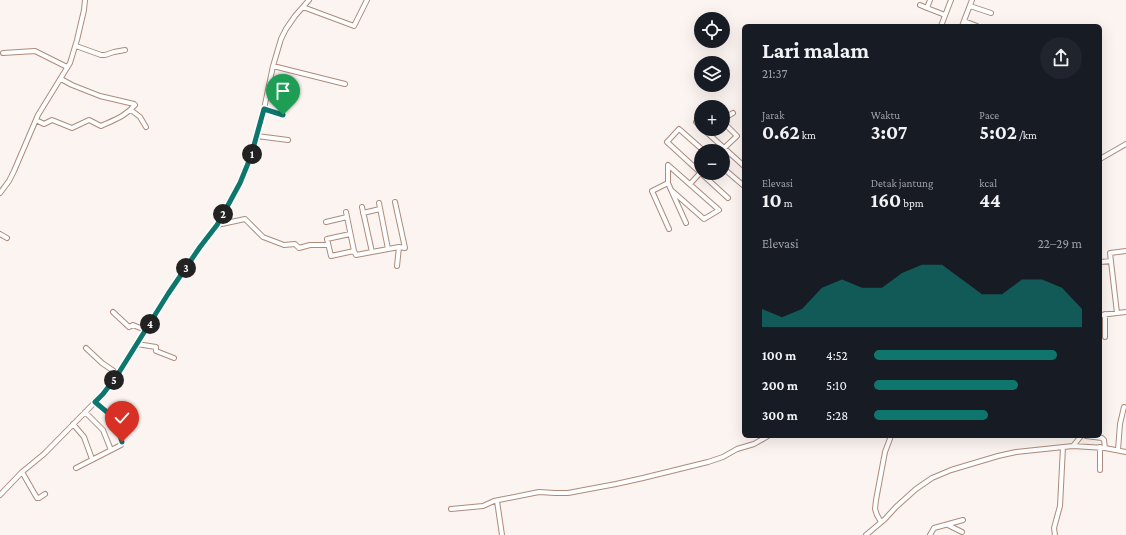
<!DOCTYPE html>
<html lang="id">
<meta charset="utf-8">
<style>
body{margin:0;font-family:"Crimson Pro",serif;background:#20242c;color:#f1f3f6;height:100vh;display:flex;flex-direction:column;font-size:15px;white-space:nowrap}
*{box-sizing:border-box;margin:0}
p{font-size:13px;color:#9ea1a6}
.icon{flex:none;width:22px;height:22px;fill:none;stroke:currentColor;stroke-width:2;stroke-linecap:round;stroke-linejoin:round}
.map{position:relative;flex:1;overflow:hidden}
.details{position:absolute;left:742px;top:24px;width:360px;height:414px;display:flex;flex-direction:column;background:#171b24;border-radius:6px;box-shadow:0 4px 16px #0002}
.details>*{flex:none}
.fabs{position:absolute;left:694px;top:12px;display:grid;gap:8px}
.fabs a{display:grid;place-items:center;width:36px;height:36px;border-radius:50%;background:#171b24;box-shadow:0 4px 16px #0002;font-size:20px}
.pin{position:absolute;display:grid;place-items:center;width:34px;height:34px;color:#fff;margin:-41px -17px;border-radius:50% 50% 50% 0;rotate:-45deg;box-shadow:0 0 4px #0007}
.pin .icon{rotate:45deg}
.km{position:absolute;width:20px;height:20px;margin:-10px;border-radius:50%;background:#222;color:#fff;font-size:11px;line-height:20px;text-align:center}
.round{display:grid;place-items:center;flex:none;width:42px;height:42px;border-radius:21px;background:#20242c}
.summary{display:flex;align-items:center;justify-content:space-between;height:68px;padding:0 20px}
h1{font-size:22px;font-weight:700;line-height:30px}
.stats{display:grid;grid-template-columns:repeat(3,1fr);gap:6px;height:68px;padding:4px 20px}
.stats div{display:grid;align-content:center}
.stats b{font-size:20px;font-weight:700}
.stats small{font-size:11px;font-weight:400}
.stats p{font-size:11px}
.chart{height:112px;padding:8px 20px}
.chart p{display:flex;justify-content:space-between}
.chart svg{width:100%;height:72px;margin-top:4px;fill:#0f766e;opacity:.7}
ul{padding:0 20px;list-style:none;font-size:13px}
li{display:grid;grid-template-columns:64px 48px 1fr;align-items:center;height:30px}
li i{height:10px;border-radius:5px;background:#0f766e}
.map>svg:first-child{display:block}
.lines{fill:none;stroke-linecap:round;stroke-linejoin:round}
.minor-casing{stroke:#ad8b7c;stroke-width:6}
.minor{stroke:#fff;stroke-width:4}
.route-casing{stroke:#fff;stroke-width:8}
.route{stroke:#0f766e;stroke-width:5}
</style>
<div class="map">
<svg width="1126" height="535" viewBox="0 0 1126 535">
<rect width="100%" height="100%" fill="#fbf4f0"/>
<g class="lines">
<!-- minor casing -->
<g class="minor-casing">
<path id="minor" d="M930 0 927 8 945 15
M920 5 927 8
M970 6 991 13
M303 7 354 26 367 0
M964 21 977 26
M941 26 951 0
M962 26 972 0
M76 46 101 55H105L114 52 125 50
M3 53 35 51 67 67
M273 66 345 84
M269 86 289 92
M264 109 283 115
M131 110 140 117 146 127
M723 119 733 113
M36 120 44 124 52 120 72 128 89 120 101 126C114 120 126 116 135 105L134 104 100 96 72 85 61 79
M696 122 701 127
M703 129 744 166
M257 136 288 140
M704 151 679 129 667 142 728 198
M721 151 737 136 723 122
M1100 159 1126 144
M723 168 744 186
M668 183 671 190 704 219 719 210 668 165V183L652 191 669 229
M690 184 701 172
M672 192 686 223
M0 193 9 181 14 171 38 115 70 63 77 40 84 10 85 0
M379 203 388 249
M362 207 372 252
M346 212 354 251 356 255 399 247 405 248 395 202
M363 213 380 209
M326 222 347 217
M217 225 245 219 263 237 284 245 295 244 299 248 310 245H328
M0 234 7 238
M350 234 327 239 331 256 354 251
M1100 262 1111 261
M397 266 399 247
M113 312 129 327 133 325 145 330
M1117 313 1110 253 1126 251
M1105 314V337
M1100 315 1126 312
M137 344 156 347V351L174 358
M86 348 102 363 118 374
M85 412 103 430 111 450
M73 424 84 437 92 459
M1086 436 1102 438 1104 440 1105 448 1126 452
M1073 446 1105 448
M1100 447V470
M1118 450 1120 424 1124 407
M76 468 121 445 122 443 114 418 95 402
M22 472 37 498H39L45 494
M0 495 22 472 44 454 103 394 118 374 168 294 200 247 217 225 236 190 251 156 264 109 273 66 281 39 286 29 295 16 309 0
M497 501 502 535
M451 509 483 506 494 501 539 492 555 493H568L616 484 643 478 708 462 723 457 737 449 754 444 768 436
M881 522 877 515 875 509 876 500 885 452 891 436
M948 525 962 532
M866 535 885 519 896 507 916 489 932 478 951 470 998 456 1016 452 1073 446 1081 436
M930 535 934 528 963 520
M1055 535 1054 528 1060 506 1063 447"/>
</g>
<!-- minor -->
<use href="#minor" class="minor"/>
</g>
<g class="lines">
<!-- route casing -->
<g class="route-casing">
<path id="route" d="M122 442 114 418 95 402 103 394 118 374 168 294 200 247 217 225 227 207 240 183 251 156 264 109 283 115"/>
</g>
<!-- route -->
<use href="#route" class="route"/>
</g>
</svg>
<div class="fabs">
<a><svg class="icon" aria-label="locate" viewBox="0 0 24 24"><circle cx="12" cy="12" r="6"/><path d="M12 2v4M12 18v4M2 12h4M18 12h4"/></svg></a>
<a><svg class="icon" aria-label="layers" viewBox="0 0 24 24"><path d="M12 4l9 5-9 5-9-5zM3 14l9 5 9-5"/></svg></a>
<a>+</a>
<a>−</a>
</div>
<div class="pin" style="left:283px;top:115px;background:#1e9e55"><svg class="icon" aria-label="arrive" viewBox="0 0 24 24"><path d="M6 21V4h12l-3 4 3 4H6"/></svg></div>
<div class="pin" style="left:122px;top:442px;background:#d93025"><svg class="icon" aria-label="check" viewBox="0 0 24 24"><path d="M5 12l5 5 9-10"/></svg></div>
<b class="km" style="left:252px;top:154px">1</b>
<b class="km" style="left:223px;top:214px">2</b>
<b class="km" style="left:186px;top:268px">3</b>
<b class="km" style="left:150px;top:324px">4</b>
<b class="km" style="left:114px;top:380px">5</b>
<section class="details">
<div class="summary"><div><h1>Lari malam</h1><p>21:37</p></div><a class="round"><svg class="icon" aria-label="share" viewBox="0 0 24 24"><path d="M12 15V3M7 8l5-5 5 5M5 13v7h14v-7"/></svg></a></div>
<div class="stats">
<div><p>Jarak</p><b>0.62<small> km</small></b></div>
<div><p>Waktu</p><b>3:07</b></div>
<div><p>Pace</p><b>5:02<small> /km</small></b></div>
</div>
<div class="stats">
<div><p>Elevasi</p><b>10<small> m</small></b></div>
<div><p>Detak jantung</p><b>160<small> bpm</small></b></div>
<div><p>kcal</p><b>44</b></div>
</div>
<div class="chart"><p><span>Elevasi</span>22–29 m</p>
<svg viewBox="0 0 160 44" preserveAspectRatio="none"><path d="M0 44V33L10 38L20 33L30 20L40 15L50 20L60 20L70 11L80 6L90 6L100 15L110 24L120 24L130 15L140 15L150 20L160 33V44z"/></svg>
</div>
<ul>
<li><b>100 m</b>4:52<i style="width:88%"></i></li>
<li><b>200 m</b>5:10<i style="width:69%"></i></li>
<li><b>300 m</b>5:28<i style="width:55%"></i></li>
</ul>
</section>
</div>
